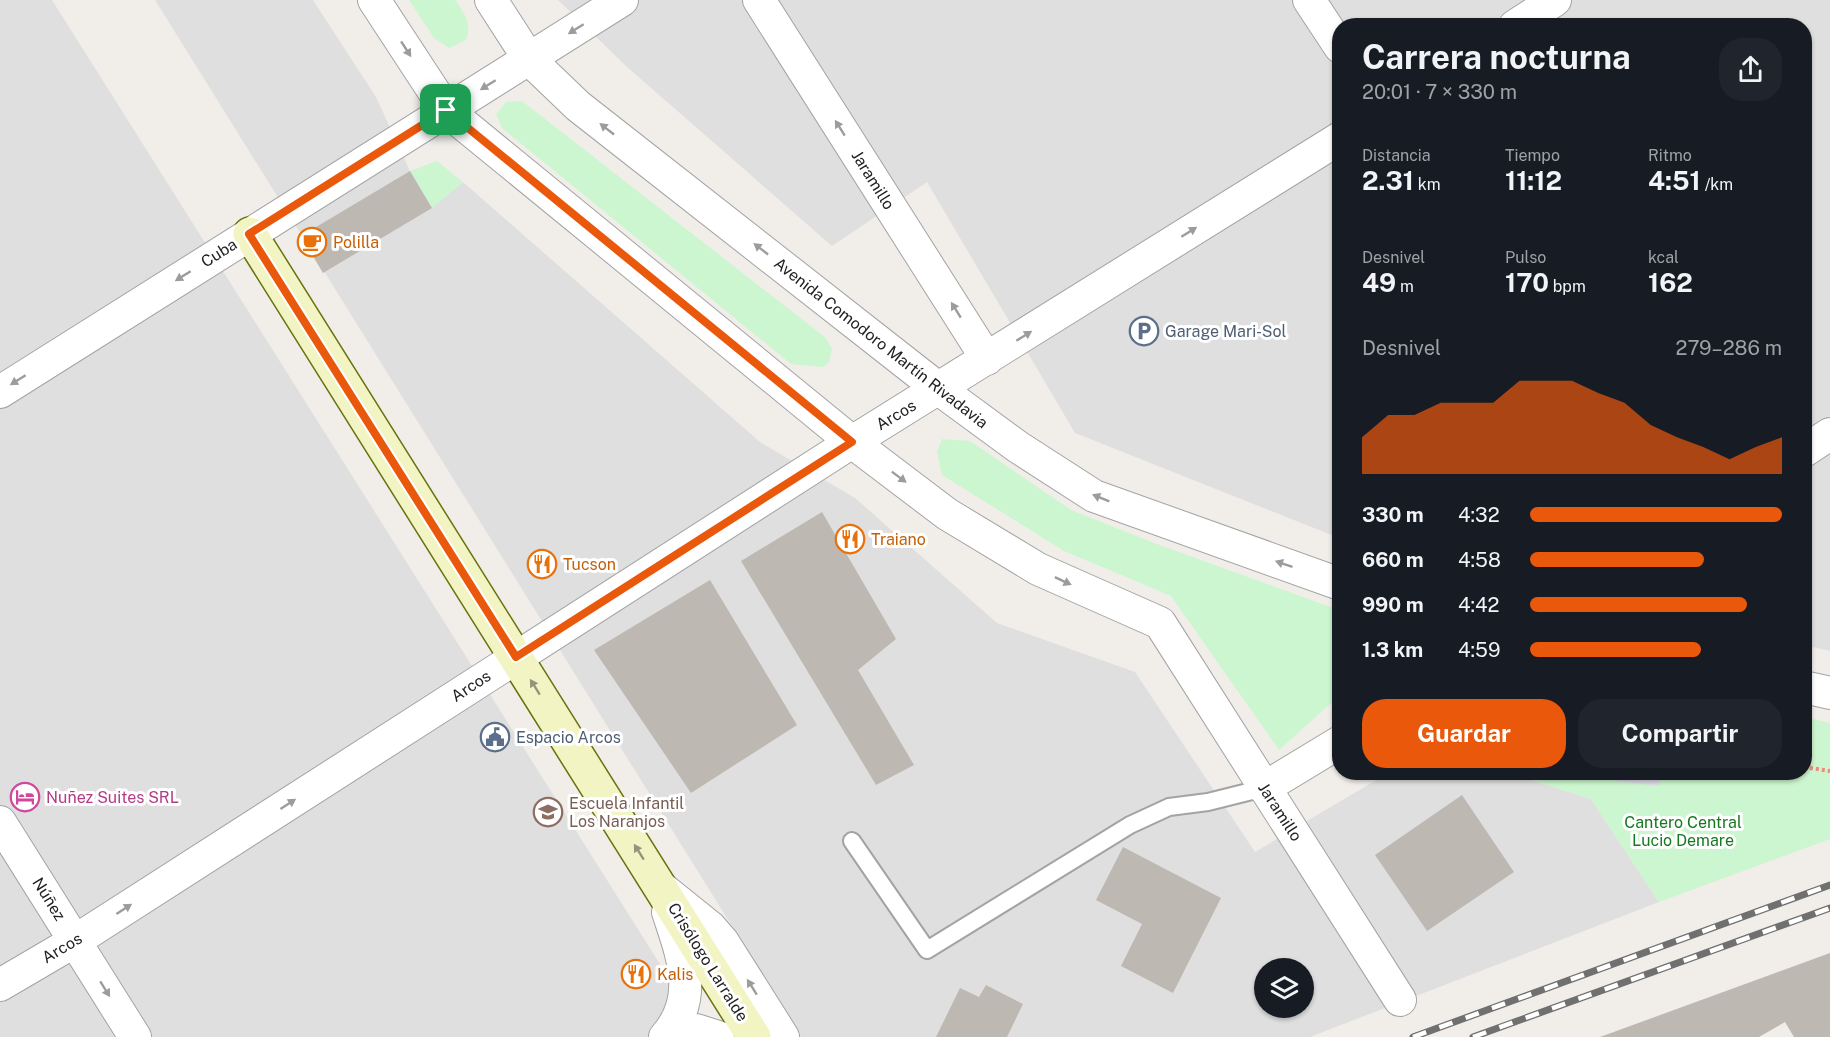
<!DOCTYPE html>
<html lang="es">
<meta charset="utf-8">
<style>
body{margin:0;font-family:"Public Sans",sans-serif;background:#20242c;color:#f1f3f6;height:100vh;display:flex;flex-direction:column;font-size:22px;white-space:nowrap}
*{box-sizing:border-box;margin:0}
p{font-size:20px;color:#9ea1a6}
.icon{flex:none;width:33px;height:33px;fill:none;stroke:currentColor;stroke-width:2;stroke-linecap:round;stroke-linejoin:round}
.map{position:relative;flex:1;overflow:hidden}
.drawer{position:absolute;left:1332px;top:18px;width:480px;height:762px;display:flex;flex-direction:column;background:#171b24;border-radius:24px;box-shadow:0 2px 4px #0004}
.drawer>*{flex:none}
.buttons{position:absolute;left:1254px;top:958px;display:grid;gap:12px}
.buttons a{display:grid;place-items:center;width:60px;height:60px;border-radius:50%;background:#171b24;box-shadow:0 2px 4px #0004;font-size:30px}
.pin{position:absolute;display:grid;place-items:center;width:51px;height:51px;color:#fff;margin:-26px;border-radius:12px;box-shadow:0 3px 9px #0006}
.round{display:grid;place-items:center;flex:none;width:63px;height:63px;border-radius:24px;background:#20242c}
.head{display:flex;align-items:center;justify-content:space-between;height:102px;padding:0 30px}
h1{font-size:33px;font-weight:700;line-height:45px}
.metrics{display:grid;grid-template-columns:repeat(3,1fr);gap:9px;height:102px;padding:6px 30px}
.metrics div{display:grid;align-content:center}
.metrics b{font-size:26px;font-weight:700}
.metrics small{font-size:16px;font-weight:400}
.metrics p{font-size:16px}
.chart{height:168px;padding:12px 30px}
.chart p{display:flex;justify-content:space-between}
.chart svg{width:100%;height:108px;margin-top:6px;fill:#ea580c;opacity:.7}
.primary-button{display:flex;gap:12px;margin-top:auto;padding:12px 30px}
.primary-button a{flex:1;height:69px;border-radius:24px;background:#ea580c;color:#fff;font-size:24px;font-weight:700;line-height:69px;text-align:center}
.primary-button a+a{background:#20242c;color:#f1f3f6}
ul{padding:0 30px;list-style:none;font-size:20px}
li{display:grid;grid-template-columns:96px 72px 1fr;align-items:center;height:45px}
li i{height:15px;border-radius:8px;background:#ea580c}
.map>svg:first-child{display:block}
.residential{fill:#e0dfdf;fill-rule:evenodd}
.park{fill:#ccf6cf}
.plaza{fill:#dedde7}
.building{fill:#beb8b2}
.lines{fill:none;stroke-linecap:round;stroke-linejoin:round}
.lane-casing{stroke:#a3a3a3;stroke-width:20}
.street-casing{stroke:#a3a3a3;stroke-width:34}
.secondary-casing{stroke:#67720f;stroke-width:36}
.path{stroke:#ef897d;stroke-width:4;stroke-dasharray:3 3;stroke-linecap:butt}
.lane{stroke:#fff;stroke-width:16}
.street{stroke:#fff;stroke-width:32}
.secondary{stroke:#f2f5c3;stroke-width:33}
.rail-casing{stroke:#707070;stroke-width:7}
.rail{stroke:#fff;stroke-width:4.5;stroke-dasharray:14;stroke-linecap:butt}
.oneway{fill:#9c9c9c}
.oneway2{fill:#94967b}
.route-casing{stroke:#fff;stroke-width:12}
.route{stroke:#ea580c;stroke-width:8}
.labels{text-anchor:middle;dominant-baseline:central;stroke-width:6;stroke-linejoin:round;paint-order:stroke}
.street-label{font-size:16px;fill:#222;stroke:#fff}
.food-label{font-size:16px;fill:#c56008;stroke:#fff;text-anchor:start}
.service-label{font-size:16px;fill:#4e5e75;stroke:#fff;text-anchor:start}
.hotel-label{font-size:16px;fill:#b23c85;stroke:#fff;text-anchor:start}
.education-label{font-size:16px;fill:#785e54;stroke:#fff;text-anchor:start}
.park-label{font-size:16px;fill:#16791f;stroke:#fff}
</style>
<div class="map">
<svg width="1830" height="1037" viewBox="0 0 1830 1037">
<rect width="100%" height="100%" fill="#f1eee9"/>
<!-- residential -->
<path class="residential" d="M0 0H52L706 1037H0Z
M155 0H313L376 97 410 171 431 207 463 182 760 442 855 498 997 623 1135 672 1255 852 1388 773H1510L1591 799 1659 902 1310 1037H801ZM1264 969H1304V1008H1264Z
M558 0H1830V651L1804 645V26H1340L1339 538 1075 433 927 182 832 246 627 67Z"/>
<!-- park -->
<path class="park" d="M409 0H455C465 14 472 23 466 40L449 48 434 38Z
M522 101 826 338 832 349 829 362 823 367 791 364 502 128 496 114 506 102Z
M437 161 463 182 432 208 410 171Z
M942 439 970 441 1071 510 1157 544 1339 610V696L1279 750 1171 596 1064 551 942 475 937 452Z
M1805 717 1830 723V839L1659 902 1591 799 1510 773 1804 772Z"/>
<!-- plaza -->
<path class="plaza" d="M1616 773H1661L1659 786 1615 781Z"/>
<!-- building -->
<path class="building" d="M410 171 432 208 323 273 301 236Z
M822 512 896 639 858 670 914 765 876 785 741 561Z
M710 580 797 725 691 793 594 650Z
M1462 795 1514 872 1427 931 1375 855Z
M1123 847 1221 898 1173 993 1121 966 1142 924 1096 900Z
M1830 953V1037H1794L1785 1022 1759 1037H1600Z
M986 985 1023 1004 1007 1037H936L960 988 979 997Z"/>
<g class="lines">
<!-- lane casing -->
<g class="lane-casing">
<path id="lane" d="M852 841 927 950 1130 825 1169 807 1208 802 1264 788"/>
</g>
<!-- street casing -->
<g class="street-casing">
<path id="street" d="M374 0 446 110 852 442 947 514 1038 569 1160 623 1400 1000
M491 0 529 59 578 106 939 389 1018 447 1094 496 1340 584
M759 0 987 359
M1309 0 1340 47
M1515 26 1555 0
M0 392 622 0
M1804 451 1830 434
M1804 687 1830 693
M1264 788 1340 742
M0 822 135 1037
M664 890 710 927 723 942 783 1037
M0 985 75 941 852 442 1340 138
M666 1036 696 1030 718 1037
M665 1037C700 998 682 955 668 912"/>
</g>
<!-- secondary casing -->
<g class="secondary-casing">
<path id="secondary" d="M250 234 754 1037"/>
</g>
<!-- path -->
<path class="path" d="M1804 767 1830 771
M1615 772 1616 774"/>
<!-- lane -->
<use href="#lane" class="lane"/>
<!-- street -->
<use href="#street" class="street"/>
<!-- secondary -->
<use href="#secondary" class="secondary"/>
<!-- rail casing -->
<g class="rail-casing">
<path id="rail" d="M1413 1037 1830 885
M1473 1037 1830 908"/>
</g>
<!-- rail -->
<use href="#rail" class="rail"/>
</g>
<!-- one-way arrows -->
<defs><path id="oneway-solid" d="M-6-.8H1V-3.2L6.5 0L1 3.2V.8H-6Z" transform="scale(1.5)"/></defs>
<g class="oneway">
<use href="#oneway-solid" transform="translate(576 29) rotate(148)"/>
<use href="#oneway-solid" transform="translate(406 49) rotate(57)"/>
<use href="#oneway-solid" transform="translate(488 85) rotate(148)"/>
<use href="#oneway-solid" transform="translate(840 128) rotate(-122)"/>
<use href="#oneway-solid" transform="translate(607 129) rotate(-142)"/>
<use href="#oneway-solid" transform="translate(1189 232) rotate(-32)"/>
<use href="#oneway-solid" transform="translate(761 249) rotate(-142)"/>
<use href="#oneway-solid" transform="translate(183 276) rotate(148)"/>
<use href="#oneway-solid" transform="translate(956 310) rotate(-122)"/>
<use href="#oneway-solid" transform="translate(1024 336) rotate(-32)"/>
<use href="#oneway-solid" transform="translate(18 380) rotate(148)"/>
<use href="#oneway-solid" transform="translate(899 477) rotate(37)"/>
<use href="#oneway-solid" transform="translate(1101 498) rotate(-158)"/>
<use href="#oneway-solid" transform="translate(1284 564) rotate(-161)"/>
<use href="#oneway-solid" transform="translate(1063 581) rotate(25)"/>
<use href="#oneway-solid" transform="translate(288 804) rotate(-33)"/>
<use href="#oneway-solid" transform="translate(124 909) rotate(-33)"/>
<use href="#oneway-solid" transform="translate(752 987) rotate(-122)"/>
<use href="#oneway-solid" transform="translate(105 989) rotate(58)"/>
</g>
<g class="oneway2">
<use href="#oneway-solid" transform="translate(535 687) rotate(-122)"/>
<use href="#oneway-solid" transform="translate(639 852) rotate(-122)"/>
</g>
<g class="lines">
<!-- route casing -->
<g class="route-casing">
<path id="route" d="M446 110 852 442 516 657 249 234Z"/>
</g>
<!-- route -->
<use href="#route" class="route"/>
</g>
<!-- icons -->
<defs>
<g id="cafe-ring" transform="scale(1.5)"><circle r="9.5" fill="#fff" stroke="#e8710a" stroke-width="1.5"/><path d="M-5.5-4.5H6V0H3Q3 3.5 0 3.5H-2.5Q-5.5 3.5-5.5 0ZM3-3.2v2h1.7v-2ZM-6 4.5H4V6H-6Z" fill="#e8710a"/></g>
<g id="parking-ring" transform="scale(1.5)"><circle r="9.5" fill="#fff" stroke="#5c6f8a" stroke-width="1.5"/><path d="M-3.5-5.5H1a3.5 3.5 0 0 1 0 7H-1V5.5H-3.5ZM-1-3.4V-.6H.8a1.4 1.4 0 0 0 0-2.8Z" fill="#5c6f8a"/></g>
<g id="restaurant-ring" transform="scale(1.5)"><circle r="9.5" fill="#fff" stroke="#e8710a" stroke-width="1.5"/><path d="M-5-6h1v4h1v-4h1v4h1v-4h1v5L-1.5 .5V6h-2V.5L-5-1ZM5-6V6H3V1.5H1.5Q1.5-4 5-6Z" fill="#e8710a"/></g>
<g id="civic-ring" transform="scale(1.5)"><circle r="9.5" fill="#fff" stroke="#5c6f8a" stroke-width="1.5"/><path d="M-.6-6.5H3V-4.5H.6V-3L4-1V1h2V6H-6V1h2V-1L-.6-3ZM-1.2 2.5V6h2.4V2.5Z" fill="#5c6f8a"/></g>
<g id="hotel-ring" transform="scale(1.5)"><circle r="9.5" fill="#fff" stroke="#d1479c" stroke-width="1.5"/><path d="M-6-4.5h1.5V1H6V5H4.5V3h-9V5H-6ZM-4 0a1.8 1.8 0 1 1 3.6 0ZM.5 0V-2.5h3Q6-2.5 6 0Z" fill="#d1479c"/></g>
<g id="school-ring" transform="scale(1.5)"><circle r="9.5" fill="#fff" stroke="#8d6e63" stroke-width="1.5"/><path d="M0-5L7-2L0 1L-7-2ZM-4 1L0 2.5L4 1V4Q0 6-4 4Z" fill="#8d6e63"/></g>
</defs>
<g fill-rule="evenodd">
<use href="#cafe-ring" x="312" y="242"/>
<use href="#parking-ring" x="1144" y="331"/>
<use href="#restaurant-ring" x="850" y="539"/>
<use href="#restaurant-ring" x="542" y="564"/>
<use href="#civic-ring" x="495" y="737"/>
<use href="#hotel-ring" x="25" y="797"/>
<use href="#school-ring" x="548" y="812"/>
<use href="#restaurant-ring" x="636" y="974"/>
</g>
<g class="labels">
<!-- street labels -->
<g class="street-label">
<text transform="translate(873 180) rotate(58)">Jaramillo</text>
<text transform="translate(219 253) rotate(-32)">Cuba</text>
<text transform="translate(881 343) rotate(38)">Avenida Comodoro Martín Rivadavia</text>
<text transform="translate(896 415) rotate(-31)">Arcos</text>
<text transform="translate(471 686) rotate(-33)">Arcos</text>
<text transform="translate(1280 812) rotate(57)">Jaramillo</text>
<text transform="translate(49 899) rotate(58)">Núñez</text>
<text transform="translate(62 948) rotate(-31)">Arcos</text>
<text transform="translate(708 962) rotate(58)">Crisólogo Larralde</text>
</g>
<!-- food labels -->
<g class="food-label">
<text x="333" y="242">Polilla</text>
<text x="871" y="539">Traiano</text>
<text x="563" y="564">Tucson</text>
<text x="657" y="974">Kalis</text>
</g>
<!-- service labels -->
<g class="service-label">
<text x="1165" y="331">Garage Mari-Sol</text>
<text x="516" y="737">Espacio Arcos</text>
</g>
<!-- hotel labels -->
<g class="hotel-label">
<text x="46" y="797">Nuñez Suites SRL</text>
</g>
<!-- education labels -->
<g class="education-label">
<text x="569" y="803">Escuela Infantil<tspan x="569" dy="18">Los Naranjos</tspan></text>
</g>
<!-- park labels -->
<g class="park-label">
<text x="1683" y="822">Cantero Central<tspan x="1683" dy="18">Lucio Demare</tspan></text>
</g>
</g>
</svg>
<div class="buttons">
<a><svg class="icon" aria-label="layers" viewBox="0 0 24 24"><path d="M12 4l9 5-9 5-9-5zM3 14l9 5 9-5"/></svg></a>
</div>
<div class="pin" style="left:446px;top:110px;background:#1e9e55"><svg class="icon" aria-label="arrive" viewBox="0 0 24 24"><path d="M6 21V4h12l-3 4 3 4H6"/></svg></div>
<section class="drawer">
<div class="head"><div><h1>Carrera nocturna</h1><p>20:01 · 7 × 330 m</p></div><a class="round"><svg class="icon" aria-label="share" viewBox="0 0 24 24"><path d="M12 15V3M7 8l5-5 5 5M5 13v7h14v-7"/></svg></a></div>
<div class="metrics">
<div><p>Distancia</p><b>2.31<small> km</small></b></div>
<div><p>Tiempo</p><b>11:12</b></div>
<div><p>Ritmo</p><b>4:51<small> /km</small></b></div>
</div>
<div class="metrics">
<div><p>Desnivel</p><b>49<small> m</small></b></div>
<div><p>Pulso</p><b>170<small> bpm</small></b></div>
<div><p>kcal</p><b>162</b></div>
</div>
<div class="chart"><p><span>Desnivel</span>279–286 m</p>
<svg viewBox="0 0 160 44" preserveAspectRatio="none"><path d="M0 44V29L10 20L20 20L30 15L40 15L50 15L60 6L70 6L80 6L90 11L100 15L110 24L120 29L130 33L140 38L150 33L160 29V44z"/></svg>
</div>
<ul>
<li><b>330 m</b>4:32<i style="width:100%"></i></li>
<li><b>660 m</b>4:58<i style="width:69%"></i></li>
<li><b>990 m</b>4:42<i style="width:86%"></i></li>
<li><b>1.3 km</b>4:59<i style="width:68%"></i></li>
</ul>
<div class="primary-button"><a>Guardar</a><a>Compartir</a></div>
</section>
</div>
